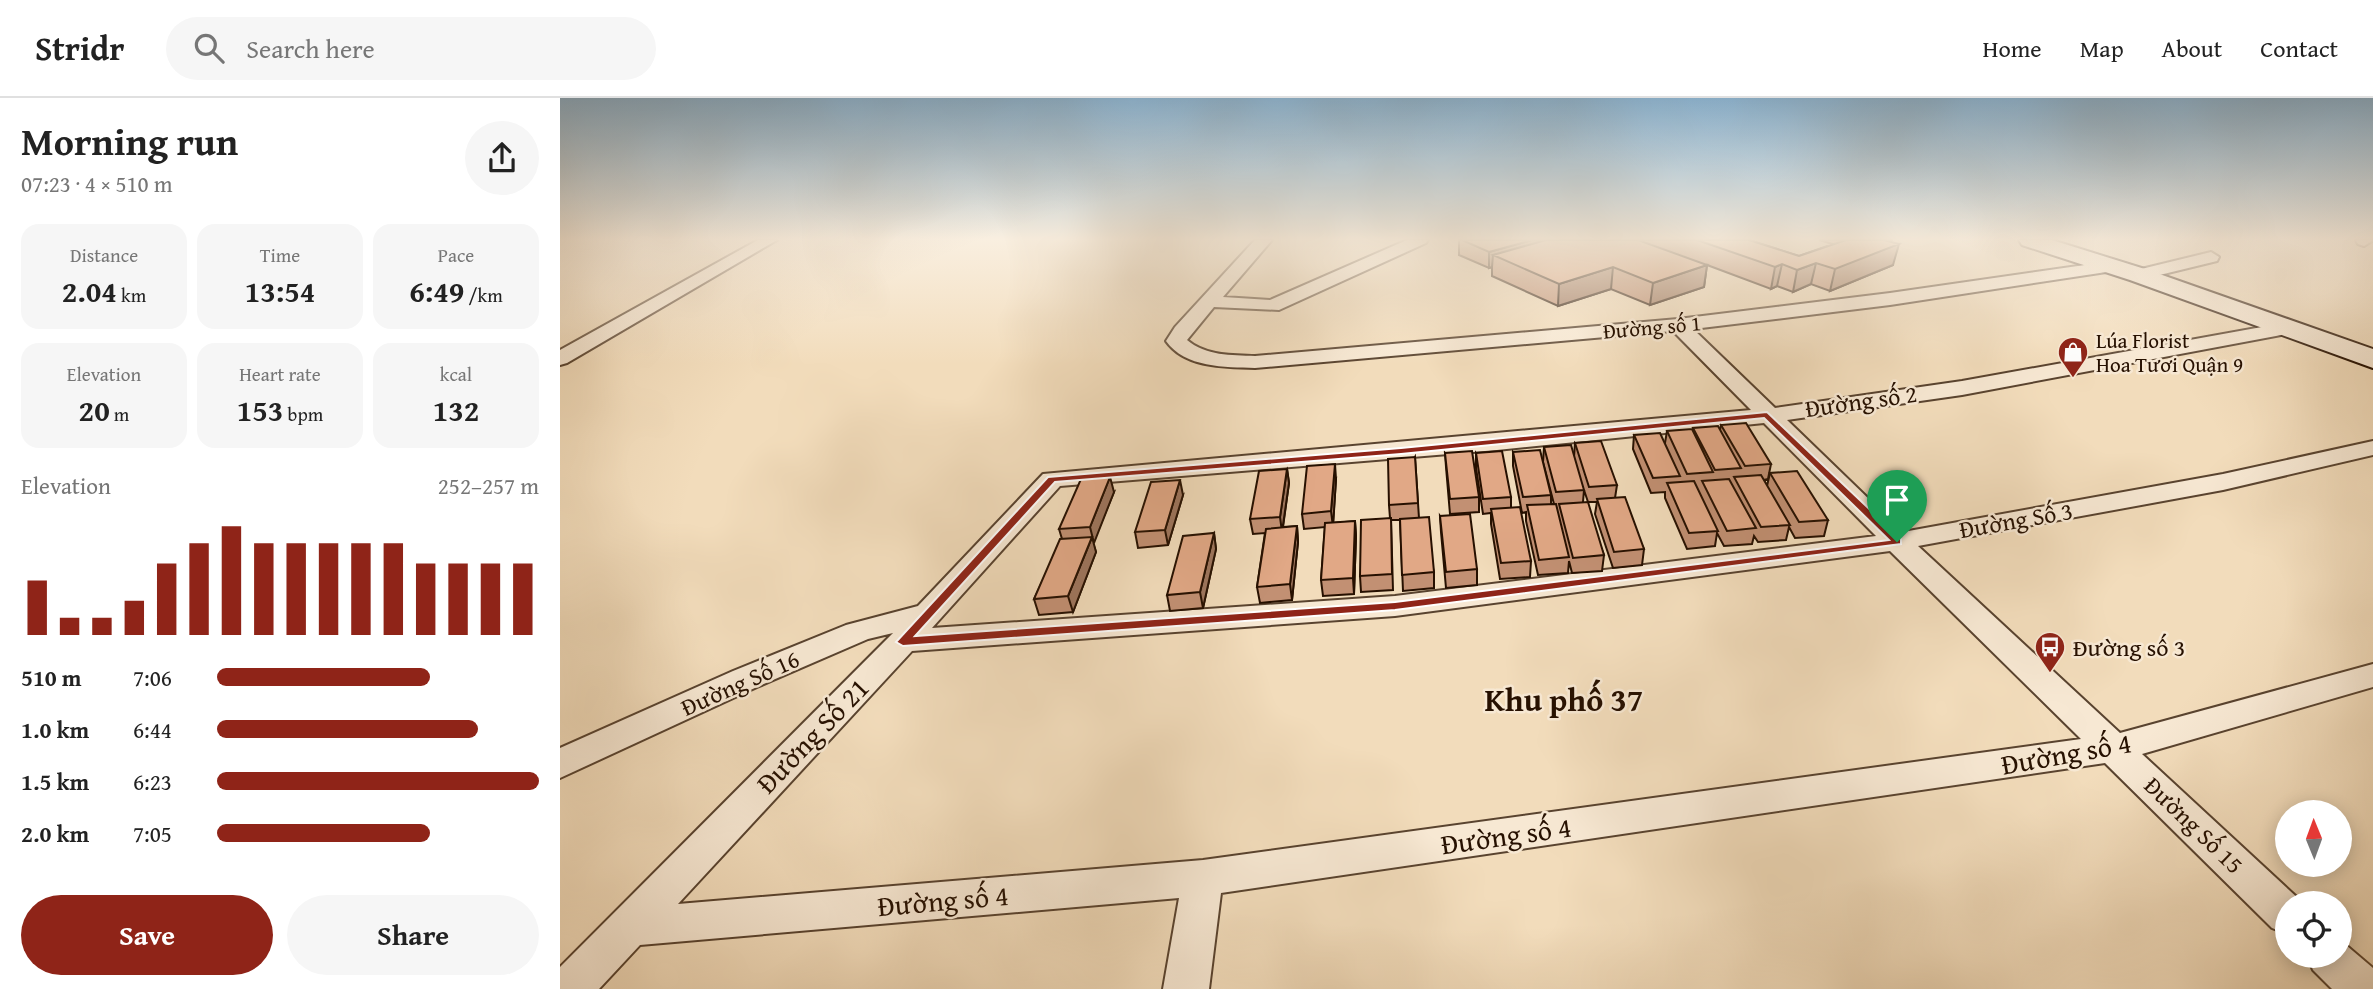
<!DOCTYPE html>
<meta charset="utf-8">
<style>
body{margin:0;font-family:"Gentium Book Plus",serif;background:#f6f6f6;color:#222;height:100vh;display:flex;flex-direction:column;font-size:26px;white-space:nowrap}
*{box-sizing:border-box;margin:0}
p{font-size:23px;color:#767676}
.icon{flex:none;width:38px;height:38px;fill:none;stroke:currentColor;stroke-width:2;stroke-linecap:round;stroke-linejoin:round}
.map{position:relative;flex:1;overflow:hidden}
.sheet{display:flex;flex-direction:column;background:#fff;width:560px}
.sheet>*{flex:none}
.needle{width:46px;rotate:359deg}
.tools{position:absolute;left:1715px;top:702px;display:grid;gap:14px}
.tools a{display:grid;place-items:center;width:77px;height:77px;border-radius:50%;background:#fff;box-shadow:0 4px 18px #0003;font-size:35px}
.pin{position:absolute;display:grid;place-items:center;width:60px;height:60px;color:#fff;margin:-72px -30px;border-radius:50% 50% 50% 0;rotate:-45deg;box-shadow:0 0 7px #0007}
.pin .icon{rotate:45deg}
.round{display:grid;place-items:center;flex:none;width:74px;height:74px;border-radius:37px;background:#f6f6f6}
.headline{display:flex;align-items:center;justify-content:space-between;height:119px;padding:0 21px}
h1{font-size:38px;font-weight:600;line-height:52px}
.figures{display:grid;grid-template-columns:repeat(3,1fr);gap:10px;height:119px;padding:7px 21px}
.figures div{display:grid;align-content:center;border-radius:18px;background:#f6f6f6;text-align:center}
.figures b{font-size:30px;font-weight:600}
.figures small{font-size:19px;font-weight:400}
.figures p{font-size:19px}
.chart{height:196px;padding:14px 21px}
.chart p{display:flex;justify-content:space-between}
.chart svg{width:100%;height:126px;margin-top:7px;stroke:#8f2418;stroke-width:6}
.primary-button{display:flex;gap:14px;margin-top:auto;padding:14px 21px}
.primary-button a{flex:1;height:80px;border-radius:42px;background:#8f2418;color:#fff;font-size:28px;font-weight:600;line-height:80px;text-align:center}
.primary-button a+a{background:#f6f6f6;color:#222}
ul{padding:0 21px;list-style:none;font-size:23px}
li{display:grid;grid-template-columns:112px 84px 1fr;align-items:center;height:52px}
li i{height:18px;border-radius:9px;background:#8f2418}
header{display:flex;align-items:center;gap:42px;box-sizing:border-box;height:98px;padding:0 35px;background:#fff;border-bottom:2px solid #e0e0e0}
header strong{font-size:33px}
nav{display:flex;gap:38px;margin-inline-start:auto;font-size:24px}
.search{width:490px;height:63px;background:#f6f6f6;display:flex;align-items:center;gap:18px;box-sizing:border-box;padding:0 24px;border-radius:38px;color:#767676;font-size:26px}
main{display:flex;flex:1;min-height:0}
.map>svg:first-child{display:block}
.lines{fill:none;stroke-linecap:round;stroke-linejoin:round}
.street-casing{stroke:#59432f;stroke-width:4}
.secondary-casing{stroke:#261000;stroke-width:4}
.street{fill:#f7e8d3;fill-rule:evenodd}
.secondary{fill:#f7e8d3;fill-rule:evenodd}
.wall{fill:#c29073;stroke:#261000;stroke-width:2}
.shaded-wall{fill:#9e765e;stroke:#261000;stroke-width:2}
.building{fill:#e1a886;stroke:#261000;stroke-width:2}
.route{fill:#8f2418;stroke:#fff;stroke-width:2;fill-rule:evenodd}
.labels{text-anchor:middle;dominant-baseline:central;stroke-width:5;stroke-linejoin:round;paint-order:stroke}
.far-street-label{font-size:21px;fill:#261000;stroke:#f7e8d3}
.far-poi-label{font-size:21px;fill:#261000;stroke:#f7e8d3;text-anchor:start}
.street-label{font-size:24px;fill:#261000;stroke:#f7e8d3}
.poi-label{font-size:24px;fill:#261000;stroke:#f7e8d3;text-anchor:start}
.near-street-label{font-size:28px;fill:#261000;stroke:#f7e8d3}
.near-neighbourhood-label{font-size:32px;font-weight:bold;fill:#261000;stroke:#f7e8d3}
</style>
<header>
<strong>Stridr</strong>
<div class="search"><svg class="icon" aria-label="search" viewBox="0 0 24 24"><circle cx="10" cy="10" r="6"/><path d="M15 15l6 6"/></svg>Search here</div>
<nav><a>Home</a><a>Map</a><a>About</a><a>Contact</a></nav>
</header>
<main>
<section class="sheet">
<div class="headline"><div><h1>Morning run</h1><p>07:23 · 4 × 510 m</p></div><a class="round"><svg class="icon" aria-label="share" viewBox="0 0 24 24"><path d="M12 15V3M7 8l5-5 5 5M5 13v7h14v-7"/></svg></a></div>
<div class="figures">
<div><p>Distance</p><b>2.04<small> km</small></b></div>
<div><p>Time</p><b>13:54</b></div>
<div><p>Pace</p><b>6:49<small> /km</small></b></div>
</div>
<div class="figures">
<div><p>Elevation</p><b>20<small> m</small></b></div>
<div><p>Heart rate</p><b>153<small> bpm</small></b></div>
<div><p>kcal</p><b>132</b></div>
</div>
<div class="chart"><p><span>Elevation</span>252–257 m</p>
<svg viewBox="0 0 160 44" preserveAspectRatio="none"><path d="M5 44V25M15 44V38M25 44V38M35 44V32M45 44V19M55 44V12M65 44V6M75 44V12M85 44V12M95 44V12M105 44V12M115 44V12M125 44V19M135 44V19M145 44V19M155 44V19"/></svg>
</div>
<ul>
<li><b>510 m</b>7:06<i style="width:66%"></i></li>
<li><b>1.0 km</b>6:44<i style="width:81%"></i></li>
<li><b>1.5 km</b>6:23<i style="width:100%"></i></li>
<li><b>2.0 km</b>7:05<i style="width:66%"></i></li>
</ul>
<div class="primary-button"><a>Save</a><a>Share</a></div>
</section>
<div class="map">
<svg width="1813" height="891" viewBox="0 0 1813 891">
<rect width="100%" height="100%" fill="#f2dcbb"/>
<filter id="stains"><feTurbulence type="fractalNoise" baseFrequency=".00286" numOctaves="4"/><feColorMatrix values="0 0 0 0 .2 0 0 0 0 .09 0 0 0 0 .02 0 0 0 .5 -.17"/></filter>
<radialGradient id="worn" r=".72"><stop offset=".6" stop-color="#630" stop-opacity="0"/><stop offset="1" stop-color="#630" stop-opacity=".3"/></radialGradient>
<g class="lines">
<!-- street casing -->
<g class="street-casing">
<path id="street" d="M198 142H217L7 265 0 267V252Z
M695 142H712L663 199 710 202 847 142H868L866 145 719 212 654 209 627 242C646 258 671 257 695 258L1118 221 1330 195 1553 163 1562 168 1553 173 1330 207 1133 231 1215 310 1402 283 1730 224 1737 226 1740 230 1737 234 1402 297 1227 322 1343 434 1663 376 1813 343V357L1663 392 1358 448 1560 635 1813 566V589L1582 656 1742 804 1727 805V836L1712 830 1545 665 661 795 649 891H603L619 800 80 847 39 891H0V869L333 535 308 541 197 589 0 680V650L173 573 286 527 358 508 483 376 1191 312 1113 233 695 270C665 269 625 270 606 243L615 229ZM1204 325 1316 438 835 498 372 530 500 388 937 352ZM1330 453 1521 641 643 762 118 806 352 553 835 518Z
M1796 142H1812V143L1804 148 1798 146Z
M1651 154 1659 159 1657 163 1579 182 1570 177 1573 173Z
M1780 842 1813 870V891H1772L1753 872 1747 858H1780Z"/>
</g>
<!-- secondary casing -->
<g class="secondary-casing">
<path id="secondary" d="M1459 142H1492L1588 172 1813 251V270L1570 182 1462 147Z"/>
</g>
<!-- street -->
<use href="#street" class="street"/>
<!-- secondary -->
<use href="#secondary" class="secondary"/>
</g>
<!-- wall -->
<path class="wall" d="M899 142H1189L1239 158 1273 146 1259 142H1332L1333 167 1270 193 1251 186 1233 194 1217 188 1211 191 1147 167 1144 189 1090 207 1051 191 998 208 932 178V169L929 170 899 157Z
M1161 327 1211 366 1208 381 1204 382 1207 388 1210 375 1268 422 1264 438 1235 440 1229 429 1226 442 1198 444 1194 438 1192 446 1164 448 1157 435 1155 448 1127 451 1105 400V394L1091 395 1073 351 1074 337 1105 345 1107 333H1133V330L1160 332Z
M1015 345 1057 387 1055 400 1084 451 1082 467 1053 470 1035 416 1037 404H1028L1024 392 1023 404 1044 457 1042 473 1012 475 1009 463 1008 475 978 477 966 423V414L962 415 953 368V354L991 397V406H994L983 364 984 349 1014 359Z
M885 355 919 399V414L890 416 886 369Z
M916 355 951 399V409L971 463 970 479 940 481 931 426V415L923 416 916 370Z
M855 359 859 420 874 474V490L843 493 840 422H831L833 492 801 494 800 478 830 420 829 407Z
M727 371 729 385 723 429 737 428 738 444 732 502 700 505 697 489 705 435 693 436 690 421Z
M776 381 773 425 795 423 796 438 794 496 763 498 761 482 765 429 744 431 742 416Z
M554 394 533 445 536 454 513 514 479 517 474 501 502 441 499 431Z
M623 397 608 447 578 450 575 434Z
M880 418 917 471V487L886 490 881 434Z
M654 435 656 451 643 510 610 513 607 497Z"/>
<!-- shaded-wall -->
<path class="shaded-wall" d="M972 142H1025L933 157 932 169 929 170V154Z
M1315 142H1332L1330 149 1339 146 1333 167 1270 193 1275 171Z
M1256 165 1251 186 1233 194 1237 172Z
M1222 166 1217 188 1211 191 1215 169Z
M1147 167 1144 189 1090 207 1093 185Z
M1053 169 1051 191 998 208 999 186Z
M775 366 776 381 773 429 771 413Z
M727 371 729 385 722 434 720 419Z
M550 379 554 394 534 445 530 429Z
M620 382 623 397 608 447 605 432Z
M795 423 796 438 794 496 793 480Z
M737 428 738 444 732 502 730 486Z
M654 435 656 451 643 510 640 494Z
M532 439 536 454 513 514 508 498Z"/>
<!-- building -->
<path class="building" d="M902 142H972L929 154Z
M986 142H1078L1147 167 1093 185 1053 169 999 186 933 157Z
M1137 142H1189L1239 158 1286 142H1324L1339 146 1275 171 1256 165 1237 172 1222 166 1215 169Z
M1186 325 1211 366 1185 368 1161 327Z
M1158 328 1181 370 1155 372 1133 330Z
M1132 331 1153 374 1127 376 1107 333Z
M1100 335 1120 378 1093 380 1074 337Z
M1041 343 1057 387 1029 389 1015 345Z
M1011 347 1024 392 996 394 984 349Z
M980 352 991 397 963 399 953 354Z
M912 353 919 399 890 401 885 355Z
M942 353 951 399 923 401 916 355Z
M855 359 858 405 829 407 828 361Z
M775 366 771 413 742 416 747 368Z
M727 371 720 419 690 421 699 373Z
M1237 373 1268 422 1239 424 1210 375Z
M1201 377 1230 427 1201 429 1174 379Z
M550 379 530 429 499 431 521 381Z
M1169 381 1196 430 1167 433 1142 383Z
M620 382 605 432 575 434 591 384Z
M1134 383 1158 433 1129 435 1107 385Z
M1065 399 1084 451 1054 454 1037 401Z
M1028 404 1044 457 1013 460 999 406Z
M996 406 1009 459 979 462 967 407Z
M960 409 971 463 941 465 931 411Z
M910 416 917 471 886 474 880 418Z
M869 419 874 474 842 477 840 421Z
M831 420 832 476 800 478 801 422Z
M795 423 793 480 761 482 765 425Z
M737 428 730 486 697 489 706 431Z
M654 435 640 494 607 497 623 438Z
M532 439 508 498 474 501 500 441Z"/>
<!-- sky -->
<linearGradient id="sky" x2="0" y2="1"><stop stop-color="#8bb6d6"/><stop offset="0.53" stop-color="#f9efe0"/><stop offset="1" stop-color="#f9efe0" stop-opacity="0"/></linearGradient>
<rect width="1813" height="266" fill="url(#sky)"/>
<!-- route -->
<path class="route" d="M1207 314 1341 441V446L835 512 343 548 336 544 488 379 841 350ZM1204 320 1329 442 835 504 355 538 495 384 841 356Z"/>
<!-- icons -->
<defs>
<g id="shop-pin" transform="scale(1.575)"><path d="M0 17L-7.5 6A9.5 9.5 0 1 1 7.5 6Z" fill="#8f2418" stroke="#f7e8d3"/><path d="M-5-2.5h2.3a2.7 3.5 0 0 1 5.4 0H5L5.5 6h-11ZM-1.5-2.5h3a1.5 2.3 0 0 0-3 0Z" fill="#fff"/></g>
<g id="bus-pin" transform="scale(1.575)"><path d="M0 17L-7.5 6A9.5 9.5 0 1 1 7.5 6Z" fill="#8f2418" stroke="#f7e8d3"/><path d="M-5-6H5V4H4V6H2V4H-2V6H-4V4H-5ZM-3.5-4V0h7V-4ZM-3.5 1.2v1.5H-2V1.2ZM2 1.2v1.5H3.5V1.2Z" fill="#fff"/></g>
</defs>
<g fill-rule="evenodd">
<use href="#shop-pin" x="1513" y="254"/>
<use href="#bus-pin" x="1490" y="549"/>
</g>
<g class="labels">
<!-- far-street labels -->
<g class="far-street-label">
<text transform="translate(1092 229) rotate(-5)">Đường số 1</text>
</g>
<!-- far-poi labels -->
<g class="far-poi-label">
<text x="1536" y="242">Lúa Florist<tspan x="1536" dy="24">Hoa Tươi Quận 9</tspan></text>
</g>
<!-- street labels -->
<g class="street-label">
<text transform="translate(1301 303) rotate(-8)">Đường số 2</text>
<text transform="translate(1456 422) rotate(-10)">Đường Số 3</text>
<text transform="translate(180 585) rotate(-24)">Đường Số 16</text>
<text transform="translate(1634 727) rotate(44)">Đường Số 15</text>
</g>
<!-- poi labels -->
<g class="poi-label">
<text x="1513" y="549">Đường số 3</text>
</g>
<!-- near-street labels -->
<g class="near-street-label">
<text transform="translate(252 637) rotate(-46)">Đường Số 21</text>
<text transform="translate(1506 655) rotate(-10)">Đường số 4</text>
<text transform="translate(946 737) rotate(-8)">Đường số 4</text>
<text transform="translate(383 802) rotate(-5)">Đường số 4</text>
</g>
<!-- near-neighbourhood labels -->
<g class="near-neighbourhood-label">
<text x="1004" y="601">Khu phố 37</text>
</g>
</g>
<rect width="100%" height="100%" filter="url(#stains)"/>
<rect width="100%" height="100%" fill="url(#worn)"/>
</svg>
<div class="tools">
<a><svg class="needle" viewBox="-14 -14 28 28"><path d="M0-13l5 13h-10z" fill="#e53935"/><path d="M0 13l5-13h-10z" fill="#767676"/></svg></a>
<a><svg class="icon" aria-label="locate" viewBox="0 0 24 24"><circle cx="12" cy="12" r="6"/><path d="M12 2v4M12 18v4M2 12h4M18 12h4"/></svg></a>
</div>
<div class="pin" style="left:1337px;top:444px;background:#1e9e55"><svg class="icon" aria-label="arrive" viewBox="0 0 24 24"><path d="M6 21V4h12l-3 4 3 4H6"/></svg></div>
</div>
</main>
